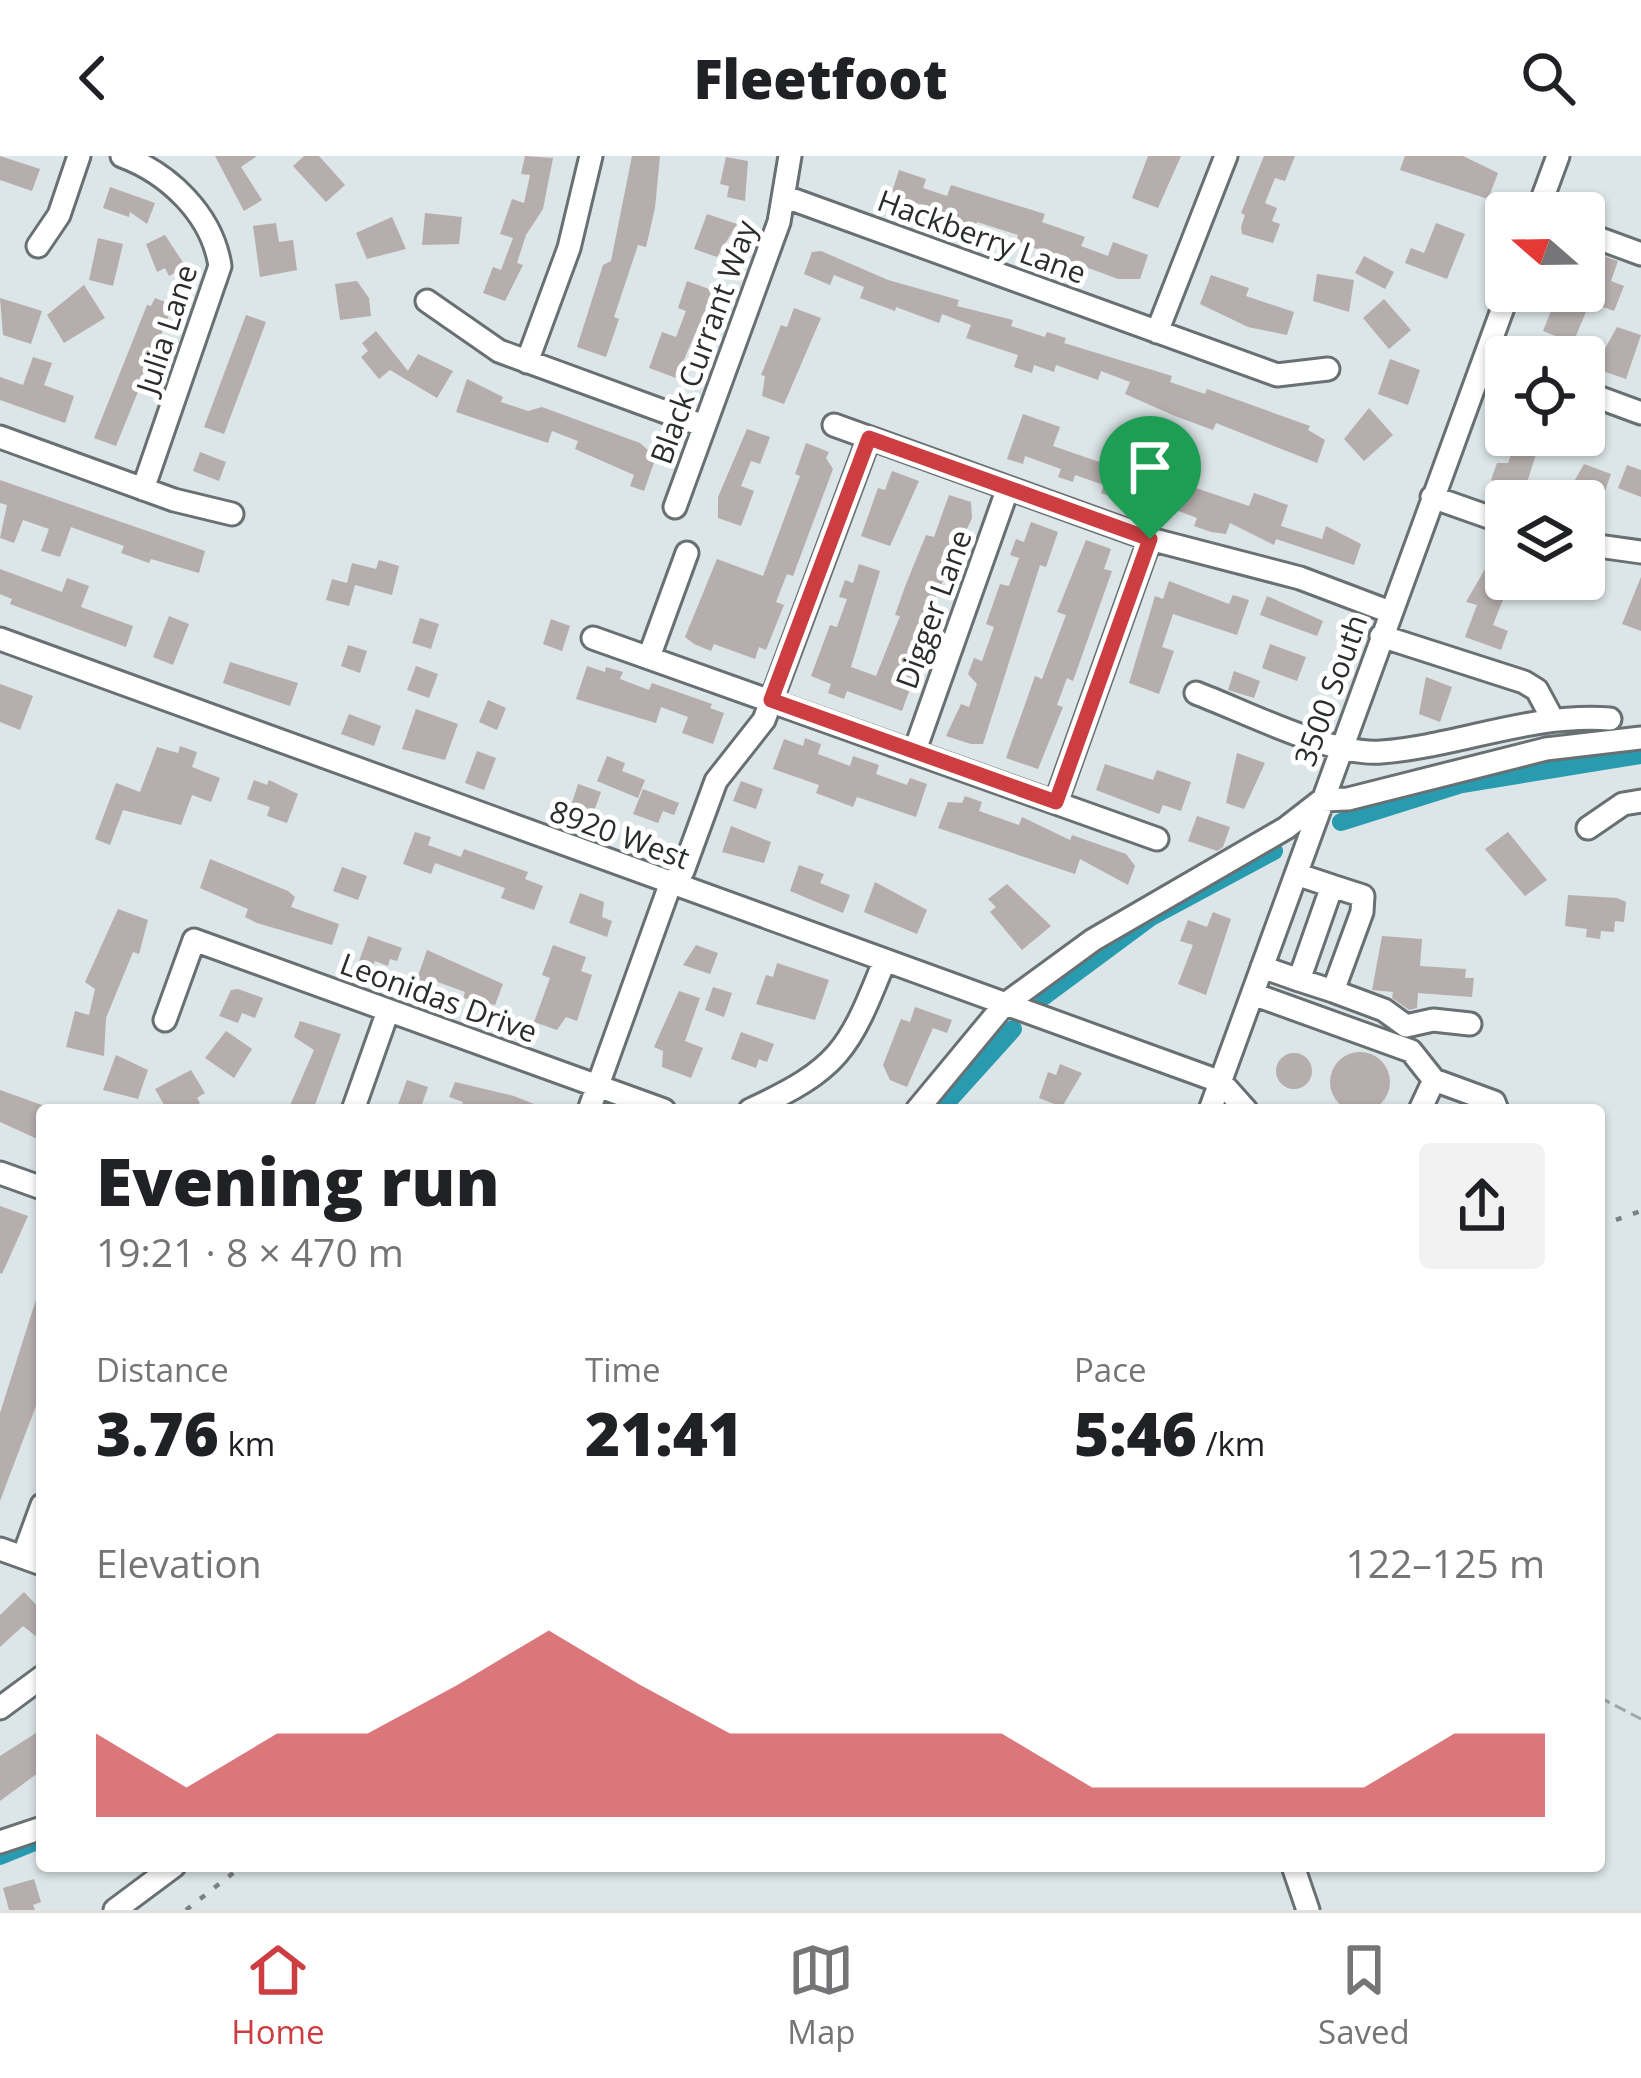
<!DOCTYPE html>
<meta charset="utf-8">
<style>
body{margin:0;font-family:"Open Sans",sans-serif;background:#f2f2f2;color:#202124;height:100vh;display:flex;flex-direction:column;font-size:45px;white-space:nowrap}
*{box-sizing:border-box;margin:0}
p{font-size:39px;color:#757577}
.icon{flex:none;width:66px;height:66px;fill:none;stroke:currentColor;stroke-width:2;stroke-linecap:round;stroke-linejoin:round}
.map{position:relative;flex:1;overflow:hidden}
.drawer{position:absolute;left:36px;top:948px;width:1569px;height:768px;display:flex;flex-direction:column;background:#fff;border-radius:12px;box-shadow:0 3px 9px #0004}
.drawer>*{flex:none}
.needle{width:78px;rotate:290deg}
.controls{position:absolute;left:1485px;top:36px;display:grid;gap:24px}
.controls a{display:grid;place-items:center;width:120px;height:120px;border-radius:12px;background:#fff;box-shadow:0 3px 9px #0004;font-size:60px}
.pin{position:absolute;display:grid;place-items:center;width:102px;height:102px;color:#fff;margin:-123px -51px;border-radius:50% 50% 50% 0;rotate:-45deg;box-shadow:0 0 12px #0007}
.pin .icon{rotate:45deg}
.round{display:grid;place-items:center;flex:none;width:126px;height:126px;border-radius:12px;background:#f2f2f2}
.head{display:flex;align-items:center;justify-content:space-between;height:204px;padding:0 60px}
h1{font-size:66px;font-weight:800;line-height:90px}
.metrics{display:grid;grid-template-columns:repeat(3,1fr);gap:18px;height:204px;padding:12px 60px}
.metrics div{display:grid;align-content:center}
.metrics b{font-size:60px;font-weight:800}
.metrics small{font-size:33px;font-weight:400}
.metrics p{font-size:33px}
.chart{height:336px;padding:24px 60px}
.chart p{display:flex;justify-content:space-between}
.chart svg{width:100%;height:216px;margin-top:12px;fill:#cd3e42;opacity:.7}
header{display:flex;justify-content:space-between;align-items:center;height:156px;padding:0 60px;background:#fff;font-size:54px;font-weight:800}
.menu{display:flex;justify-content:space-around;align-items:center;height:168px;border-top:3px solid #e0e0e0;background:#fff;font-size:33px;color:#757577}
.menu a{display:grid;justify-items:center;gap:6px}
.menu .active{color:#cd3e42}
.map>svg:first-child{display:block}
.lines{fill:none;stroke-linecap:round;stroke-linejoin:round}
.canal{stroke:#289bb1;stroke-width:18}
.building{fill:#b6adad}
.minor-casing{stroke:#687072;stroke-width:27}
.path{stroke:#9fa6a8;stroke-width:3;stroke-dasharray:12 6;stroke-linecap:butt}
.minor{stroke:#fff;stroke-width:21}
.rail{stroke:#7b8082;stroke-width:4.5;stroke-dasharray:6 12;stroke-linecap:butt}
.route-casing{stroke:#fff;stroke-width:24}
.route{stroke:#cd3e42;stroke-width:15}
.labels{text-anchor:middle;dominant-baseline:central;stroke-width:10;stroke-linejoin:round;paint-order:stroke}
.street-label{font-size:30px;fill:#2a2d2e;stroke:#fff}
</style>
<header><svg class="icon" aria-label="back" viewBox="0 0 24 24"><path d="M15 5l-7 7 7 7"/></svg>Fleetfoot<svg class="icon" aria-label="search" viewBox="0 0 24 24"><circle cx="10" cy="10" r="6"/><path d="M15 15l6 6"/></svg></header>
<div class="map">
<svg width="1641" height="1754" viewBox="0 0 1641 1754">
<rect width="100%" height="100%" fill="#dce5e7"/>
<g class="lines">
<!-- canal -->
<path class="canal" d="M1341 666 1462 628 1641 599
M1043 841 1151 761 1274 695
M940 954 1013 873
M0 1700 42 1683"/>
</g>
<!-- building -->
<path class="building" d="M0 0 40 13 32 35 0 24Z
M215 0H257L241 11 262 44 244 55Z
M304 0H319L345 29 326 46 293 10Z
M525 0 553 2 543 53 526 79 517 107 523 109 505 145 483 137 493 111 501 114 513 82 500 78 512 43 524 47 530 19 521 18Z
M632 0H660L655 52 646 91 638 89 614 161 619 163 606 201 577 191 603 109 611 105Z
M1148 0H1181L1158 52 1132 42Z
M1264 0H1295L1285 25 1275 22 1265 47 1277 52 1272 65 1280 68 1273 87 1242 78 1241 71 1245 59 1241 57Z
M1405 0H1463L1498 17 1488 43 1400 14Z
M726 1 748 5 745 45 727 41 729 30 720 28Z
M899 14 926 23 923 32 947 40 951 29 1045 58 1042 66 1085 81 1081 90 1108 100 1113 86 1148 99 1140 123H1118L1016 85 1018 79 977 66 975 71 929 50 897 43 899 39 892 36Z
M110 31 155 47 147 68 130 56 129 61 103 52Z
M425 57 462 61 459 88 422 89Z
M707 58 737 68 717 101 694 93Z
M392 61 406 93 367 103 356 77Z
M276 67 279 86 293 84 297 114 260 121 253 70Z
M1436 67 1465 78 1447 123 1405 107 1411 92 1424 97Z
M165 79 186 111 169 120 165 112 157 116 146 88Z
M98 82 123 88 113 130 89 124Z
M1584 93 1618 105 1611 125 1624 130 1614 155 1590 146 1573 187 1543 175 1559 135H1584Z
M821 95 888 124 959 144 957 150 1013 164 1011 170 1045 181 1047 176 1066 182 1064 187 1172 220 1170 226 1205 238 1207 233 1310 270 1308 274 1325 284 1317 307 1216 267 1213 274 1175 260 1125 238 1130 226 1101 215 1098 224 1056 209 1054 216 1034 209 1032 217 1014 211 1018 199 966 182 971 169 942 158 939 167 896 151 895 155 860 142 864 131 834 119 830 129 804 118 812 96Z
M1364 100 1394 116 1385 133 1355 117Z
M1317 118 1354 124 1349 156 1313 145Z
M1211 119 1249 132 1246 140 1294 156 1287 179 1248 171 1200 148Z
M357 125 369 142 371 160 340 164 335 128Z
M687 125 709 133 711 141 676 222 649 212 662 176 676 181 686 155 678 152Z
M84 129 105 162 64 187 47 159Z
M0 142 42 155 31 188 3 179Z
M155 142 173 149 116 290 94 282 147 149 151 150Z
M1384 143 1411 174 1389 193 1363 162Z
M794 152 821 162 784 248 762 240 765 220 761 219 781 169 787 171Z
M246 159 266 166 224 278 204 271Z
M1617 171 1641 179 1626 223 1594 212Z
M376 175 408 215 418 198 453 215 437 242 390 214 379 223 361 201 368 195 362 187Z
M33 201 52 207 44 229 74 240 65 267 0 244V221L23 229Z
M1390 203 1420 214 1408 249 1378 238Z
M467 223 503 241 501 246 528 255 542 251 640 287 656 301 644 335 630 330 634 319 575 293 578 285 552 275 548 287 456 256Z
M1369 252 1393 279 1364 305 1344 283Z
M1023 258 1060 271 1053 290 1111 310 1113 304 1249 350 1254 337 1288 349 1281 370 1322 383 1326 370 1361 388 1354 409 1276 383 1274 389 1230 367 1226 378 1211 376 1194 370 1197 362 1168 351 1165 360 1149 354 1152 345 1120 334 1117 343 1101 337 1104 329 1075 319 1073 326 1058 321 1061 313 1025 300 1023 308 1007 303Z
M747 273 770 281 760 308 751 305 741 330 754 335 741 370 718 362V341Z
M1518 279H1542L1524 336 1491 324 1497 307H1508Z
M806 287 829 296 826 302 833 313 793 420 787 418 776 446 784 449 766 494 759 491 755 503 714 488 711 495 694 488 685 481 717 403 763 420 800 320 795 318Z
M200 296 226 306 219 325 193 315Z
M1584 308 1611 318 1603 341 1592 337 1583 344 1567 338Z
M1627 309 1641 314V341L1618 332Z
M892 315 919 325 890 390 861 380 878 332 885 334Z
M0 324 205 395 199 417 151 403 149 407 121 397 124 390 71 371 60 401 41 395 49 373 23 364 14 387 0 382 7 349 0 347Z
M949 339 971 346 972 362 930 453 938 455 902 555 847 535 844 543 828 537 831 528 811 520 830 469 837 471 847 443 839 441 845 424 853 427 859 408 880 415 851 511 876 520 900 460 895 459 906 428 926 379 934 381Z
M1031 366 1058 376 1046 411 1040 409 983 588H971L946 580 961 548 969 551 977 528 968 518 974 502 982 505 994 471 986 468 1000 428 1009 430 1019 402 1010 399 1016 383 1024 386Z
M1086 384 1111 393 1104 413 1112 415 1073 525 1067 522 1057 549 1063 551 1038 613 1006 602 1035 520 1042 523 1066 459 1057 456Z
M379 404 399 410 392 439 355 429 349 450 326 444 332 423 347 427 352 407 376 413Z
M0 413 62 436 67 422 89 430 81 451 133 470 126 491 10 448 12 443 0 438Z
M1485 413 1504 420 1498 433 1506 436 1493 469 1508 475 1501 494 1465 481 1477 449 1466 446Z
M1641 421V475L1622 468Z
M1169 425 1229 448 1233 439 1249 444 1237 479 1173 458 1162 491 1174 495 1159 538 1129 527 1155 440 1163 443Z
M1267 440 1323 465 1317 480 1260 459Z
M169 460 189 468 173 509 153 501Z
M420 462 439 468 431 493 412 487Z
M551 463 570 470 562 495 543 488Z
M1270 488 1306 501 1297 525 1262 512Z
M348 489 367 495 360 517 341 510Z
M230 506 298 527 290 550 223 527Z
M416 510 438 518 429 542 407 534Z
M587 510 605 516 606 511 623 516 620 523 649 534 652 527 712 548 710 552 724 557 713 588 682 577 688 561 661 551 656 567 576 543Z
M1234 515 1260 525 1254 542 1228 534Z
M1426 521 1452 531 1440 566 1419 558Z
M0 528 33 540 20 574 0 566Z
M488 544 506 552 497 574 479 566Z
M416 553 458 568 445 604 402 593Z
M349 558 381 570 374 590 341 578Z
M805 582 821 588 818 598 850 610 853 600 879 609 876 618 907 629 910 622 927 628 916 661 857 641 853 651 816 637 819 629 773 613 784 583 803 590Z
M180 590 197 596 192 611 220 622 211 646 192 639 181 669 123 654 110 689 95 683 116 627 140 636 157 591 178 597Z
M477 595 496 602 484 634 465 627Z
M1237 597 1265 607 1244 653 1226 647Z
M607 600 625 607 622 615 645 624 638 642 597 625Z
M1105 608 1153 624 1157 614 1191 626 1181 655 1163 649 1159 658 1096 634Z
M254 624 267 629 269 624 298 638 287 667 267 660 270 651 247 643Z
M741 625 763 633 756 653 733 645Z
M578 628 601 636 593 658 571 650Z
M643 633 679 647 674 659 663 655 658 667 633 658Z
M965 640 982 646 979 655 1019 669 1022 661 1070 684 1072 679 1126 698 1135 710 1128 729 1080 703 1075 718 938 672 948 646 962 647Z
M1197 660 1230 671 1223 691 1217 695 1188 685Z
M731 670 771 686 764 707 722 696Z
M415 676 431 681 428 689 461 701 464 693 528 716 525 723 543 730 534 754 501 742 505 732 435 707 431 718 403 708Z
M1508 676 1547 724 1525 740 1485 693Z
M210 703 288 735 295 741 291 751 339 768 332 789 257 767 245 761 248 753 200 732Z
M799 709 824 718 820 727 850 739 843 757 790 735Z
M342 711 367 720 358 744 333 735Z
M875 726 927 754 917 778 864 756Z
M1007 728 1051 770 1022 794 990 756 996 751 988 743Z
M580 737 604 746 602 761 612 765 607 781 569 767Z
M1568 739 1617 742 1626 746 1624 766 1615 765 1614 776 1601 775 1600 783 1586 781 1587 773 1565 770Z
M118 753 148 764 139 798 133 796 106 862 104 900 66 891 75 855 89 859 95 833 85 826Z
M1213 756 1231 763 1206 839 1178 828 1193 789 1180 785 1188 764 1207 771Z
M368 780 402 792 397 805 390 803 388 810 375 805 373 810 359 805Z
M1382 780 1422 783 1420 810 1466 813 1465 822H1474L1472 841 1418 837 1417 852 1409 854 1392 842 1393 836 1372 834Z
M553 789 586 801 581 815 592 819 577 865 566 861 557 874 534 866 550 822 542 819Z
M696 789 718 797 710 818 683 809Z
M427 794 503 828 495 849 463 842 465 836 435 825 432 832 416 826Z
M777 807 829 824 815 864 756 848 766 819 773 821Z
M713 831 732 837 724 861 705 854Z
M238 833 263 842 255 862 242 857 238 867 219 860 231 834Z
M679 835 700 842 685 885 703 892 691 922 662 911 663 895 654 891Z
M915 851 952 864 947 877 933 872 907 931 890 924 883 909 901 863 910 866Z
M300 865 341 878 313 954H288L314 894 294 881Z
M226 875 252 893 234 922 205 902Z
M741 876 774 888 767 906 759 903 756 912 731 903Z
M1330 926a30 30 0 1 1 60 0a30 30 0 1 1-60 0Z
M1276 915a18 18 0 1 1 36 0a18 18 0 1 1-36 0Z
M116 899 148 914 138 943 103 934Z
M1060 908 1082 917 1062 951 1039 942 1048 916 1056 919Z
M191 914 205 937 197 942 200 947 189 954H167L155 933Z
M407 924 428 931 420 954H396Z
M455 926 514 940 549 954H461L463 946 449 941Z
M0 934 42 949V985L0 966Z
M0 1050 28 1060 2 1118 0 1117Z
M40 1131 42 1234 0 1345V1257Z
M24 1436 42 1455V1485L23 1470 0 1491V1459Z
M36 1577 42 1585V1614L0 1645V1600Z
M34 1723 41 1746 33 1749 35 1754H9L3 1732Z"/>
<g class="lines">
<!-- minor casing -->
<g class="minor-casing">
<path id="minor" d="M122 0C168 17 212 58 220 110L143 333
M786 41 1277 219 1328 213
M1537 57 1558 0
M1584 77 1641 98
M38 90 59 59 79 0
M427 145 499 195 704 270
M1157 176 1226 0
M527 206 569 92 591 0
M1584 236 1641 257
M834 269 1150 383 1300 422 1390 456
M0 281 174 344 232 358
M1432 341 1506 367
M675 351 779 66 790 0
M1584 388 1641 396
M1381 480 1524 526 1537 534 1552 562
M593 482 1157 683
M0 483 1221 926 1246 954
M649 501 687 397
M1196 537C1244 555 1331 600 1381 596 1459 590 1530 557 1610 563
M915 594 1008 332
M1056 646 1150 383
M1588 672 1623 648 1641 645
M1262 811 1299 824 1332 730 1296 718
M1299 824 1333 835 1362 756 1363 740 1332 730
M1333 835 1384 854 1406 870 1433 864 1470 868
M1253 838 1411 895 1434 924 1494 946 1497 954
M165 864 194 784 664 954
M353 954 388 855
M589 954 670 729 683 715 716 625 764 564 869 282
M750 954C839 913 849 894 884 806
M917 954 1004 849 1093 784 1286 672 1322 644 1348 643 1546 593 1641 582
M1210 954 1509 135
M1420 954 1434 924
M0 1017 42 1032
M0 1393 42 1408
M23 1401 42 1349
M0 1552 42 1521
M0 1686 42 1672
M1293 1710 1308 1754
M115 1754 174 1710"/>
</g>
<!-- path -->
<path class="path" d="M1599 1541 1641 1563"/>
<!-- minor -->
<use href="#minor" class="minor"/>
<!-- rail -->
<path class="rail" d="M1599 1070 1641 1055
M186 1754 242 1710"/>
</g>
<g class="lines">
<!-- route casing -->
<g class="route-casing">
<path id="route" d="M869 282 1150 383 1056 646 771 544Z"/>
</g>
<!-- route -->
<use href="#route" class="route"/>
</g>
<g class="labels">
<!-- street labels -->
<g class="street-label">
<text transform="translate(982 80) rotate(20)">Hackberry Lane</text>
<text transform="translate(166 173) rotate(-72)">Julia Lane</text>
<text transform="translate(703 186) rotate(-70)">Black Currant Way</text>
<text transform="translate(933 453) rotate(-70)">Digger Lane</text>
<text transform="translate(1330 534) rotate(-70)">3500 South</text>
<text transform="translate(620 678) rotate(20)">8920 West</text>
<text transform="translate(439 841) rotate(20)">Leonidas Drive</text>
</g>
</g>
</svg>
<div class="controls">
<a><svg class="needle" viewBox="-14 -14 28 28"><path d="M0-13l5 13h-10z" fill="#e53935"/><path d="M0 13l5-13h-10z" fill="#757577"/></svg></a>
<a><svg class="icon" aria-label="locate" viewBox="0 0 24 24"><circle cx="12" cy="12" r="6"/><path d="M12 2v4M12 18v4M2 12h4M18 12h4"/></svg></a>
<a><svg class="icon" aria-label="layers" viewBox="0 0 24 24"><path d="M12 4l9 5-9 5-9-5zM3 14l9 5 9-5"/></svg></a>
</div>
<div class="pin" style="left:1150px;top:383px;background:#1e9e55"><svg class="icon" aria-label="arrive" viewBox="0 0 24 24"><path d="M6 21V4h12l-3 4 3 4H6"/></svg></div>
<section class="drawer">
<div class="head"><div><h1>Evening run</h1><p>19:21 · 8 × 470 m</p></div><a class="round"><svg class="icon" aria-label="share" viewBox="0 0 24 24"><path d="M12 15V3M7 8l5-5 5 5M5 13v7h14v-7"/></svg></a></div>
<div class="metrics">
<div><p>Distance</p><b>3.76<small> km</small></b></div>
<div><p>Time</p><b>21:41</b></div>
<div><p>Pace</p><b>5:46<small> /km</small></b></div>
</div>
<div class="chart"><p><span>Elevation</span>122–125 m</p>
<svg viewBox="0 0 160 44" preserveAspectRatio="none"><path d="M0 44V27L10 38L20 27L30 27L40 17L50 6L60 17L70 27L80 27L90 27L100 27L110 38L120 38L130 38L140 38L150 27L160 27V44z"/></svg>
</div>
</section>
</div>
<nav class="menu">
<a class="active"><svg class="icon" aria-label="home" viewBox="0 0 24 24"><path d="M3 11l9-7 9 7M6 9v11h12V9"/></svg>Home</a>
<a><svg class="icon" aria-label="map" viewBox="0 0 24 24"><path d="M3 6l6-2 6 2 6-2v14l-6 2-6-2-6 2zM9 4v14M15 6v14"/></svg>Map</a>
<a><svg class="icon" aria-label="saved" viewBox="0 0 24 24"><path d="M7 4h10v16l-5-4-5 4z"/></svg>Saved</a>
</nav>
